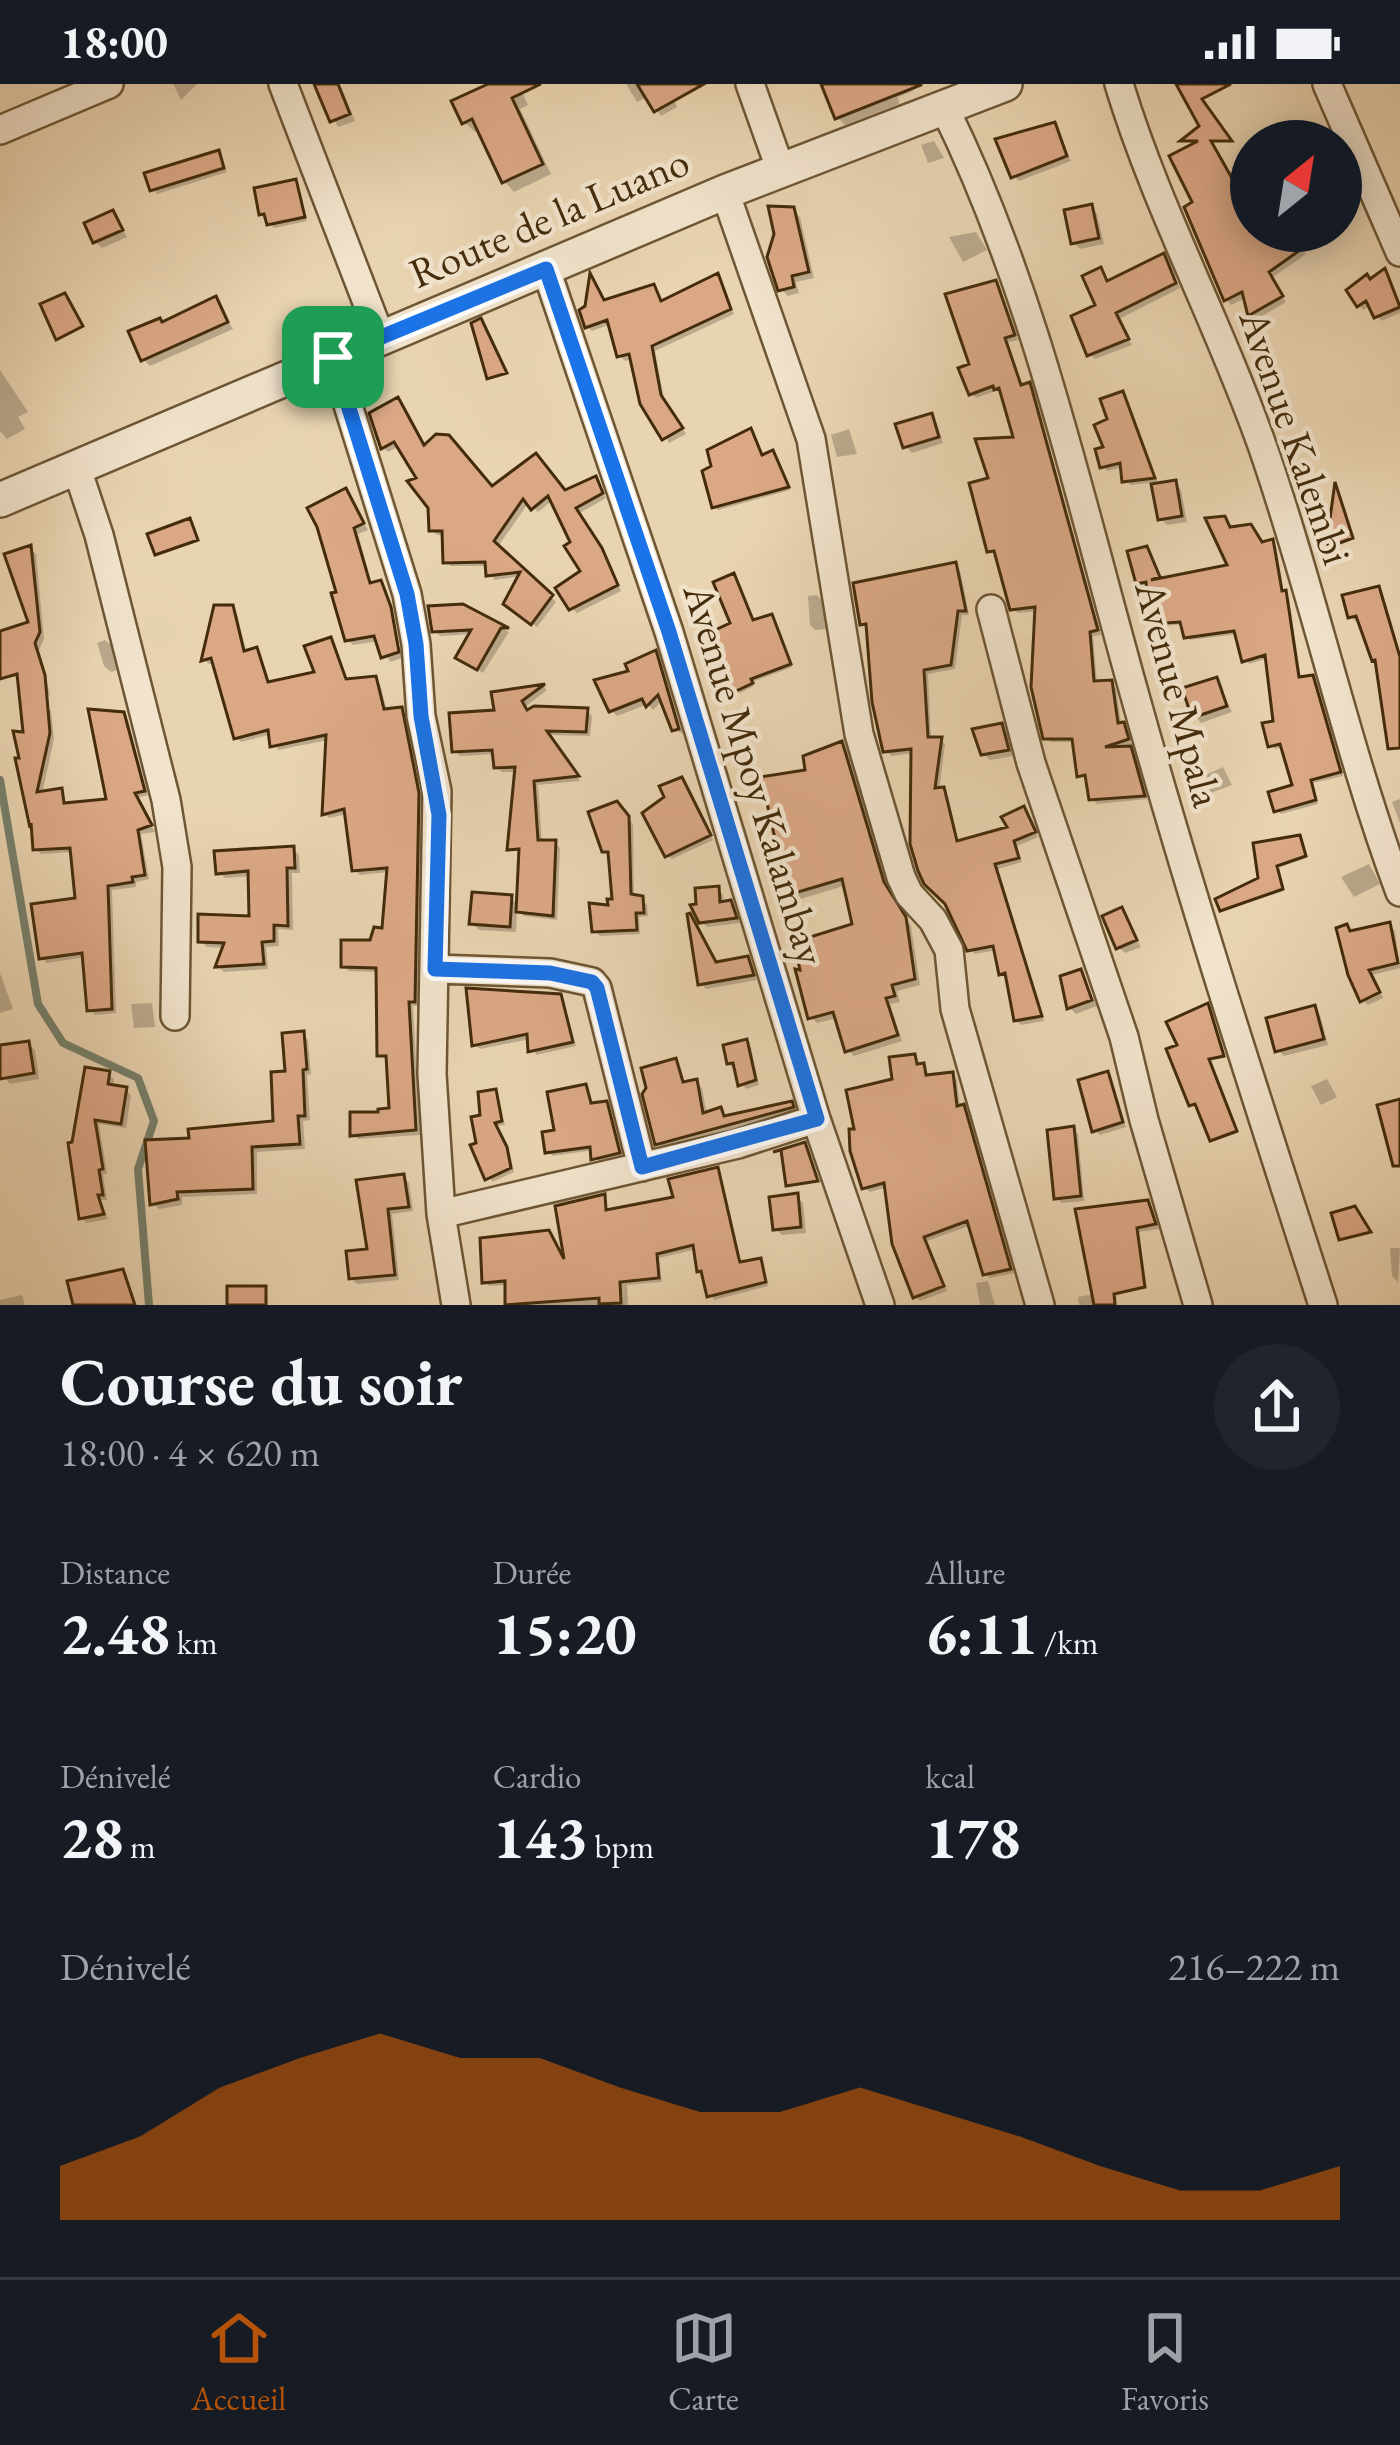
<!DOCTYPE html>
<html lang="fr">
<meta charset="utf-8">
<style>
body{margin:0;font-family:"EB Garamond",serif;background:#20242c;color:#f1f3f6;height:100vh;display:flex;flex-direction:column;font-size:45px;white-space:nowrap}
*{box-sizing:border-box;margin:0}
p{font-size:39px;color:#9ea1a6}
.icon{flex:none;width:66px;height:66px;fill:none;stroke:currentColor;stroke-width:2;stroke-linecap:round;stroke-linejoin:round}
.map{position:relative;height:1221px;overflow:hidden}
.sheet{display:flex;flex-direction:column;background:#171b24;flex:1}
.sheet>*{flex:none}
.needle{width:78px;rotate:30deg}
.buttons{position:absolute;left:1230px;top:36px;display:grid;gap:24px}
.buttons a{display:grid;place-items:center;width:132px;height:132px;border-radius:50%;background:#171b24;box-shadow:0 6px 30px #0003;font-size:60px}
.pin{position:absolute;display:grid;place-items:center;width:102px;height:102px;color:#fff;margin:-51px;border-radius:24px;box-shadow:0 6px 18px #0006}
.round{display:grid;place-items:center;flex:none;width:126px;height:126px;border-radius:63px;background:#20242c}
.headline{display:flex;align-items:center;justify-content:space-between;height:204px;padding:0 60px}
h1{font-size:66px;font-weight:700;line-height:90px}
.figures{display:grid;grid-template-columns:repeat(3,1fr);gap:18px;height:204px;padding:12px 60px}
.figures div{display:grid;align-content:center}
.figures b{font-size:60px;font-weight:700}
.figures small{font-size:33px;font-weight:400}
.figures p{font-size:33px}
.chart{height:336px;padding:24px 60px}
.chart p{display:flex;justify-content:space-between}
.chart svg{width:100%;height:216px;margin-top:12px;fill:#b45309;opacity:.7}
.status{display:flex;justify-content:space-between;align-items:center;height:84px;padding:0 60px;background:#171b24;direction:ltr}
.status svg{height:33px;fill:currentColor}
.menu{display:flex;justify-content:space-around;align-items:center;height:168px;border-top:3px solid #363941;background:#171b24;font-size:33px;color:#9ea1a6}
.menu a{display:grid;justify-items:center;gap:6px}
.menu .on{color:#b45309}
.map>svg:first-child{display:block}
.shadow{fill:#0003}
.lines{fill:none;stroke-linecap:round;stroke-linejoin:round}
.stream{stroke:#76806c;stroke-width:8}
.building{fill:#dba886;stroke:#442c0b;stroke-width:3}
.minor-casing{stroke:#6d5634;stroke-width:32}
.tertiary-casing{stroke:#6d5634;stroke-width:38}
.minor{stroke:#f1e3cc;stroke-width:27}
.tertiary{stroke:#f1e3cc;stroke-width:33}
.route-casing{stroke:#fff;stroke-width:24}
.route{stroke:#1a73e8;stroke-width:15}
.labels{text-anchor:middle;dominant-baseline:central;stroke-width:9;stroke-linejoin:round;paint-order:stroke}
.street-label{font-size:42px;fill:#442c0b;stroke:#f1e3cc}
</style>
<div class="status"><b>18:00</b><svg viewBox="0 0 49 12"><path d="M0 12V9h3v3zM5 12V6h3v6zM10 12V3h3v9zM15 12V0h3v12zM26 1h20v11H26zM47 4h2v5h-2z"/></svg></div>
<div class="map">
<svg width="1400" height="1221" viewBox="0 0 1400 1221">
<rect width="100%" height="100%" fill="#e9d4b1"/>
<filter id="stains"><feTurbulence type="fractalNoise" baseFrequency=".00167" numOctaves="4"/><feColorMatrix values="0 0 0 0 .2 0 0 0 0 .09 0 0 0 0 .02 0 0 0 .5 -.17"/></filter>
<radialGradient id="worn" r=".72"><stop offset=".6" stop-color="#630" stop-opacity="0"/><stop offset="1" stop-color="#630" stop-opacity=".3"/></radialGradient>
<!-- shadow -->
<path class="shadow" d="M173 0H197L181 16Z
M317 0H340L355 37 338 43Z
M496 0H515L520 4 528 21 520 25 551 90 514 108 504 97 480 46 475 48 464 38Z
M626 0H667L677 23 661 32 648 13 637 18Z
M824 0H910L913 7 898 13 899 20 845 41 837 33Z
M1054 41 1071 77 1019 97 1014 92Z
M1208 55 1251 128V147H1289L1306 170 1272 194 1286 218 1255 236 1246 214 1231 221 1226 215 1196 120Z
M934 57 944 74 928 79 921 61Z
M218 69 227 88 157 110 153 105Z
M295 98 307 137 274 144 262 129Z
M1091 123 1097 130 1104 160 1080 165 1074 159Z
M793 126 800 133 814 194 796 198 799 209 788 212 781 205Z
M113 129 127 153 102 164 95 158Z
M976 148 987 166 963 178 949 153Z
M1163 172 1180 204 1119 235 1132 261 1095 275 1090 270 1100 187 1109 200Z
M1384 188 1400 218V229L1381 237 1371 221 1363 226 1359 221 1371 198Z
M718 193 734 230 655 267 665 319 686 350 669 359 633 275 625 277 620 272 611 240 592 247 587 242 592 195 605 219 653 203 663 220Z
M995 199 1018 256 1008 258 1023 303 1029 302 1034 307 1101 551 1093 552 1097 600 1111 599 1116 604 1121 639 1132 660 1126 662 1135 671 1147 715 1097 720 1092 715 1089 695 1080 691 1075 658H1051L1046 653 1037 527 1018 529 1012 524 998 471 990 467 992 396 1017 356 1001 309 998 306 976 314 971 309 973 281Z
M215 216 233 245 150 282 143 275 163 241Z
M0 286 28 328 18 333 25 345 7 355 0 347Z
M1122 311 1159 402 1175 399 1181 406 1187 438 1167 441 1161 435 1154 398 1130 401 1123 383 1107 387 1103 382 1111 337Z
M373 331 493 405 565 410 595 395 606 414 578 430 606 472 621 507 577 529 572 524 584 487 553 416 538 428 529 418 497 464 556 518 537 543 511 524 521 492 494 496 488 482H451L446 477 445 451H437L432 446 430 422 420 395 400 362 388 368 383 364Z
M931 333 937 339 943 359 912 369 905 362Z
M849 345 857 370 837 373 831 351Z
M773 369 790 406 718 426 714 423 763 374Z
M346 408 368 446 358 450 372 501 381 499 386 505 402 574 390 578 379 557 353 561 347 555 340 510Z
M191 440 198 458 157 469Z
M1231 446 1263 461 1273 458 1276 462 1284 509 1289 514 1301 595 1312 594 1316 598 1343 692 1313 699 1318 720 1281 730 1277 726 1295 704 1284 663 1275 665 1271 661 1277 639 1268 574 1249 580 1238 550 1190 556 1184 540 1155 543 1151 539 1149 501 1142 503 1139 499 1150 469 1162 497 1231 483Z
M30 465 36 470 44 555 39 566 50 611 28 614 21 595 11 591 0 550 32 539Z
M955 481 960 486 969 531H962L955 585 928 590 931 656H940L945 660 939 707 948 712 959 759 1011 745 1023 726 1038 753 1017 762 1022 778 998 785 1044 937 1021 941 1016 936 997 866 975 870 970 865 914 669 891 672 886 666 867 544 862 540Z
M1378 505 1400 569V637L1361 535 1355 537 1350 532Z
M817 511 822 517 826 545 815 546 810 541 808 512Z
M462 523 509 548 483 589 464 578 472 550 440 552 435 547Z
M232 524 237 530 247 570 256 567 261 572 270 601 318 590 330 556 348 598 375 595 380 600 387 628 401 626 406 631 423 716 419 922H413L420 1051 358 1055 353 1050 393 1027 389 976 380 971 379 888 349 887 344 882 385 848 389 788 360 791 354 786 347 730 329 734 325 730 328 656 278 666 272 650 241 658 236 653 216 579 209 580 204 576Z
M771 533 792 583 752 598 754 602 740 609 724 569 754 538Z
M105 556 112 562 118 586 111 588 104 582 97 559Z
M655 570 660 575 683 650 674 645 663 616 653 626 648 620 617 632 611 626 632 589Z
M1216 596 1232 628 1201 639 1195 632Z
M544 603 547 606 525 623 528 629 587 627 592 632 590 652 549 651 580 697 538 701 542 759H555L560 764 557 836 524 832 517 825 516 848 479 846 472 839 511 814 519 822 522 769 510 765 517 688H502L497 683 495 670 460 672 455 667 498 628 495 610Z
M46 622 51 627 54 655 42 710 61 707 67 722 110 718 123 631 128 636 148 711 137 714 155 748 141 750 149 795 136 798V803L112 806 116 929 95 931 90 926 86 873 47 879 42 874 78 816 73 768 41 770 35 765 27 652Z
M1001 643 1008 649 1013 672 990 676 984 670Z
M842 661 848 667 889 808 911 842 920 901 897 907 900 918 890 920 902 957 854 972 848 966 838 934 817 939 811 933 856 842 847 801 787 819 781 812 782 771 809 688Z
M1223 683 1232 701 1203 712 1199 694Z
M682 697 713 756 672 775 667 771 668 714Z
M1400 715V739L1392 718Z
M622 726 633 740 634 813 647 820 648 832 639 833 640 850 600 852 595 847 615 818 611 773 605 766Z
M1301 757 1307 774 1277 784 1284 807 1223 826Z
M293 765 299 771 300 789H292L293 846 278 845 279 862 266 863 268 885 224 888 218 882 225 864 207 863 201 857 252 835 251 792 225 794 219 788Z
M1369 780 1380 800 1354 813 1341 793Z
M718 805 723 811 724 820 730 819 736 825 740 839 707 843 701 837Z
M1121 827 1141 863 1125 869 1118 863Z
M691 834 717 880 747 876 757 896 706 905 701 899Z
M1389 841 1395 847 1400 884 1372 891 1383 914 1368 921 1363 916 1346 843 1352 849Z
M1080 888 1097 922 1076 930 1070 924Z
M0 889 13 925 0 929Z
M559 913 564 918 576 962 536 971 531 955 480 965 475 961Z
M152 919 155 943 134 944 131 920Z
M1314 924 1320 931 1328 961 1284 972 1278 966Z
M1209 925 1224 974 1209 977 1238 1049 1215 1057 1199 1021H1191L1181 962Z
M302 950 308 956 311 990 307 991 310 1036 303 1037 305 1065 257 1068V1110L182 1113V1121L159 1125 153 1120 192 1057 276 1039Z
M746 958 751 963 759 1001 746 1005 729 979Z
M28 960 35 966 39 995 10 1000 4 993 0 965Z
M914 973 927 987 928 994 952 991 957 996 960 1024 967 1028 1014 1189 990 1194 985 1190 972 1141 927 1157 947 1207 920 1217 916 1212 888 1103 870 1108 865 1104 896 998Z
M675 978 686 1000 696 998 702 1004 707 1031 720 1026 726 1032 791 1021 798 1029 664 1065 658 1060 650 1005Z
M108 990 114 995 113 1004 126 1006 131 1011 126 1044 99 1040 107 1090H103L107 1116H101L108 1135 87 1139 81 1133 72 1061Z
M1108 991 1126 1043 1100 1051 1095 1046Z
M1327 995 1337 1013 1321 1021 1311 1002Z
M585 1003 594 1022 606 1020 610 1024 623 1073 599 1079 594 1066 553 1072 548 1067Z
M495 1008 505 1041 496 1042 510 1070 514 1088 492 1098 479 1061 483 1033Z
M1073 1045 1078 1050 1084 1117 1062 1119 1057 1114Z
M717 1087 721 1091 742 1181 760 1178 768 1202 714 1216 700 1187 697 1165 659 1174 662 1198 627 1201 628 1221H508V1201L489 1202 485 1198 566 1181 604 1113 609 1129 676 1116Z
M403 1093 409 1099 413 1127 392 1130 399 1196 357 1200 351 1194 371 1168 359 1099Z
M797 1113 803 1119 806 1149 782 1151 776 1145Z
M1147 1119 1159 1145 1111 1152 1117 1221H1079L1078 1213 1094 1210 1078 1127Z
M1390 1164H1400L1398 1198 1392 1192Z
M988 1197 995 1221H980L976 1199Z
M22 1211 25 1221H0V1216Z"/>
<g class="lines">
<!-- stream -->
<path class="stream" d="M0 696 38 920 63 959 138 994 154 1037 138 1085 149 1221"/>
</g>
<!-- building -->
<path class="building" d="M314 0H338L350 30 330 38Z
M488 0H541L512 14 543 80 502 99 472 35 462 40 451 17Z
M637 0H704L654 28Z
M821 0H921V1L835 35Z
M1176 0H1231L1202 15 1232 57H1211L1251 128V147H1291L1303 164 1269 188 1283 212 1248 232 1242 208 1224 217 1184 123 1192 118 1169 72 1198 57H1180L1199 42Z
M1055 38 1067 72 1011 94 995 55Z
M219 66 224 84 150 107 144 89Z
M296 95 305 133 267 141 264 130 259 131 254 104Z
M1092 120 1099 154 1071 160 1064 126Z
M768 122 794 123 809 188 792 192 794 203 778 207 767 173 774 150Z
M113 126 123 146 93 159 84 139Z
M1164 169 1176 199 1116 229 1129 255 1087 272 1071 232 1095 221 1082 192 1101 183 1107 197Z
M1385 184 1400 223 1374 234 1366 217 1357 223 1346 206 1367 190 1370 195Z
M590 189 604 216 654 200 661 217 718 189 731 225 652 262 661 311 683 344 662 356 640 320 629 270 617 273 607 236 585 244 579 226 585 222Z
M996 196 1015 251 1005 254 1021 301 1030 298 1098 546 1090 548 1094 597 1112 596 1118 639 1124 638 1129 655 1105 663 1131 662 1145 712 1089 716 1085 691 1077 693 1072 655H1043L1031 603 1035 523 1010 526 994 467 987 468 969 399 988 394 975 355 1013 353 999 304 994 306 993 302 969 311 958 284 969 280 945 210Z
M65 209 83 242 56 256 40 220Z
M216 212 228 238 141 277 128 247 160 234 162 238Z
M481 234 507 289 487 295 471 239Z
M1123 307 1155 394 1122 398 1120 379 1100 384 1095 365 1103 363 1094 341 1107 335 1100 315Z
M398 313 424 361 436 350 449 351 492 402 536 369 565 406 596 392 603 409 576 424 602 464 618 501 569 526 555 504 580 487 564 462 570 458 548 412 531 426 523 415 494 457 553 511 531 541 503 520 520 488 486 492 485 478 443 479 442 447H429L428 424 407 397 416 394 394 358 381 365 369 329Z
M932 329 939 353 903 364 895 340Z
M751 344 762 371 773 366 789 403 712 424 702 387 711 382 707 366Z
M1176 396 1182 432 1158 436 1151 400Z
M1335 398 1353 454 1329 463 1321 445 1329 442Z
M346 404 364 439 354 444 370 499 381 496 391 523 399 568 381 574 374 552 345 557 331 509 336 508 317 443 307 424Z
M1225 432 1230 443 1251 440 1262 458 1273 455 1282 507 1286 506 1299 593 1313 591 1341 688 1311 696 1316 716 1274 728 1268 708 1292 701 1280 660 1268 663 1262 639 1273 637 1265 571 1242 578 1234 547 1184 554 1180 538 1149 540 1146 498 1136 500 1127 467 1147 462 1160 493 1151 496 1227 481 1205 434Z
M190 434 198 456 155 471 147 450Z
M31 461 40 548 35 559 45 591 50 649 37 708 62 704 64 719 106 715 88 625 124 628 145 707 135 709 152 741 138 746 145 791 132 793 133 798 108 802 112 925 87 927 82 869 39 875 31 820 75 814 70 764 33 766 31 739 30 744 15 674H19L13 647 23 648 17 590 0 595V547L28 538 4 470Z
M956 478 966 527H958L951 581 924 586 928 653H942L935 704 944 703 957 757 1007 743 1001 733 1024 722 1036 748 1014 757 1019 774 995 780 1042 932 1014 937 1005 889 999 891 993 862 967 867 945 820 924 800 918 787 910 760 911 665 883 668 872 618 866 540 860 541 853 499Z
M734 489 753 536 772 530 791 580 751 595 753 599 734 608 715 568 720 567 711 548 730 539 713 498Z
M1379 502 1400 573V664L1388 665 1375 576 1372 577 1356 532 1348 534 1342 511Z
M463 520 509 544H501L477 586 455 574 471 546 432 548 428 522Z
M214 521H233L244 567 257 563 268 598 314 588 304 562 331 553 346 595 376 592 384 625 402 623 419 709 415 918H409L416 1046 350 1052V1028H378V1025L389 1024 386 972H377L376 884 341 883V856H370L374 843 382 844 387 784 352 787 344 725 322 731 326 651 270 663 268 646 234 655 211 574 201 577Z
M656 566 679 645 672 647 658 611 646 623 642 615 609 628 594 596 628 587 625 580Z
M1217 593 1227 622 1192 634 1182 604Z
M545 600 522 617 527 626 534 622 588 624 586 648 547 647 579 692 534 697 538 756H556L553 832 516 828 519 765 507 766 515 683 494 684 492 666 452 668 449 629 494 626 491 608Z
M1002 639 1009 666 981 671 972 645Z
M842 657 884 798 906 833 915 895 892 901 895 912 886 914 898 951 845 968 833 928 808 935 795 885 800 886 794 858 852 840 842 795 778 814 765 769 778 768 761 693 805 686 803 672Z
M682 693 711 751 665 773 642 729 664 713 659 702Z
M617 717 629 732 631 810 643 812 644 829H636L637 846 592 848 589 819 608 821 607 815H612L608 768H602L588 728Z
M1300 751 1306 772 1277 782 1283 805 1220 827 1215 815 1258 794 1253 759Z
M294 762 295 784H287L288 842 274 841V857L262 858 264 880 215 883 224 859 198 858V830L249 832 248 787 216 790 214 767Z
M719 802 720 818 731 816 737 834 699 839 690 821 696 820 695 804Z
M472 808 512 811 510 843 469 840Z
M1122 823 1137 856 1116 865 1102 832Z
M690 829 716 878 748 872 754 891 698 901 687 830Z
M1390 838 1398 879 1369 886 1380 908 1360 918 1348 891 1336 844 1347 840 1350 847Z
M1081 885 1092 916 1067 925 1060 892Z
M466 904 561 910 573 958 528 968 527 950 472 962Z
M1208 919 1224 972 1209 975 1237 1047 1210 1057 1195 1020 1189 1022 1166 965 1177 961 1166 938Z
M1315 921 1324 955 1275 968 1266 934Z
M304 947 307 985 303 986 305 1032H298L300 1060 252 1063 253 1105 177 1108 178 1115 150 1121 145 1056 189 1054 188 1045 273 1037 271 988 285 987 282 949Z
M747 955 756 996 738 1002 733 979 727 980 723 961Z
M29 957 34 989 0 995V961Z
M915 970 917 980 924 979 926 991 953 988 957 1022 964 1020 1011 1185 983 1191 967 1137 924 1153 944 1202 913 1214 892 1160 884 1099 862 1105 850 1067 849 1045H854L846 1006 892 995 889 973Z
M676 974 683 998 697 995 703 1029 721 1023 724 1032 792 1017 794 1023 655 1061 642 1010 646 1004 641 984Z
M85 983 110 987 108 1000 127 1003 121 1040 95 1036 103 1085 99 1086 103 1111H98L104 1130 79 1135 68 1059 72 1058Z
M1108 987 1123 1038 1092 1048 1078 996Z
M586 1000 591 1019 607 1017 620 1069 591 1076 590 1063 545 1069 542 1048 554 1046 547 1008Z
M496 1005 502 1037 495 1039 507 1063 511 1084 485 1096 470 1061 476 1059 471 1033 480 1031 478 1008Z
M1400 1015V1082H1393L1377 1021Z
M1074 1042 1081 1112 1054 1115 1047 1046Z
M805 1058 818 1097 786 1102 781 1066 773 1068Z
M718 1083 739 1175 740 1178 761 1174 766 1198 707 1213 701 1187 697 1188 693 1161 657 1170 659 1194 620 1198 621 1219 599 1220V1214L505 1221V1197L482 1199 480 1154 549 1146 564 1175 555 1122 605 1110 606 1126 673 1113 668 1095Z
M404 1090 409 1123 388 1125 395 1191 349 1195 346 1167 367 1165 356 1096Z
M798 1109 801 1143 773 1146 769 1113Z
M1148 1116 1156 1140 1137 1144 1145 1203 1114 1210 1115 1221H1094L1075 1125Z
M1355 1122 1371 1148 1339 1156 1331 1129Z
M123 1185 135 1221H73L67 1197Z
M227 1202H266V1221H227Z"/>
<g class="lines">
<!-- minor casing -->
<g class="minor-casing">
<path id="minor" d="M283 0 380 252
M750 0 781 87
M1119 0C1157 125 1220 241 1263 364 1314 511 1346 663 1400 808
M1327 0 1400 168
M945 25C1036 210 1079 414 1135 612 1192 817 1258 1019 1323 1221
M0 46 109 0
M725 108 811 355 859 650 901 793 909 810 933 836 949 866 955 925 1040 1221
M546 185 669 548 816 1035 880 1221
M333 273 407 510 416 560 421 632 437 707 432 990 441 1130 456 1221
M77 385 99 451 166 716 177 783 175 932
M991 525 1031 679 1124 953 1144 1036 1198 1221
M435 885 550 889 592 898 597 904 642 1083
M441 1130 738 1060 816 1035"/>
</g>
<!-- tertiary casing -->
<g class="tertiary-casing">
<path id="tertiary" d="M0 416 725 108 1005 0"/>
</g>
<!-- minor -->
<use href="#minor" class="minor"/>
<!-- tertiary -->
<use href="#tertiary" class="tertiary"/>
</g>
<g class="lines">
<!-- route casing -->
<g class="route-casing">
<path id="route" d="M546 185 669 548 817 1035 642 1083 597 904 592 898 550 889 435 885 439 731 421 632 416 560 407 510 333 273Z"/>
</g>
<!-- route -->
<use href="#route" class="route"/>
</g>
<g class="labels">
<!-- street labels -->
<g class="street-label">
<text transform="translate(549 133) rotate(-23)">Route de la Luano</text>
<text transform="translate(1296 353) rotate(71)">Avenue Kalembi</text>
<text transform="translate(1179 610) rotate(75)">Avenue Mpala</text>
<text transform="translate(755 690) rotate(73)">Avenue Mpoy Kalambay</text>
</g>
</g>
<rect width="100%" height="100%" filter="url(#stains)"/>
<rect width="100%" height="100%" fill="url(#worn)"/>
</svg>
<div class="buttons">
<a><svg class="needle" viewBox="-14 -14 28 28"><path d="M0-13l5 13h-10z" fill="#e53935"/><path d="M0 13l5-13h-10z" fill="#9ea1a6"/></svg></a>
</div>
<div class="pin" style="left:333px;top:273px;background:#1e9e55"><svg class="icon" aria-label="arrive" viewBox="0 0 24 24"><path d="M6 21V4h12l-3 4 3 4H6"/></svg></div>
</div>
<section class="sheet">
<div class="headline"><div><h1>Course du soir</h1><p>18:00 · 4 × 620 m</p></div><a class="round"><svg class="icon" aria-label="share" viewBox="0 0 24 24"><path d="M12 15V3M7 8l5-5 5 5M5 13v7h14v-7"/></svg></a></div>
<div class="figures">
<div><p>Distance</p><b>2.48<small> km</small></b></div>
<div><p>Durée</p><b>15:20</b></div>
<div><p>Allure</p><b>6:11<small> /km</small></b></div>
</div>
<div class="figures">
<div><p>Dénivelé</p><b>28<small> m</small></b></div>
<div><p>Cardio</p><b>143<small> bpm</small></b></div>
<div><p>kcal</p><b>178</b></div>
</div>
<div class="chart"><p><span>Dénivelé</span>216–222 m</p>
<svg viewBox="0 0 160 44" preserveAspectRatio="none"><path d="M0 44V33L10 27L20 17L30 11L40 6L50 11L60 11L70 17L80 22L90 22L100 17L110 22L120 27L130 33L140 38L150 38L160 33V44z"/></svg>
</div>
</section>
<nav class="menu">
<a class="on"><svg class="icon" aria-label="home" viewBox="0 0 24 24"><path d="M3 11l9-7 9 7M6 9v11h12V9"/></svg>Accueil</a>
<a><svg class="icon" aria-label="map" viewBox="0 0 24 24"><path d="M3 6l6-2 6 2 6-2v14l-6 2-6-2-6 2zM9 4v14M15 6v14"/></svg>Carte</a>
<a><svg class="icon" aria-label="saved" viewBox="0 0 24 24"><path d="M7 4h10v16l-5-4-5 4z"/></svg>Favoris</a>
</nav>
